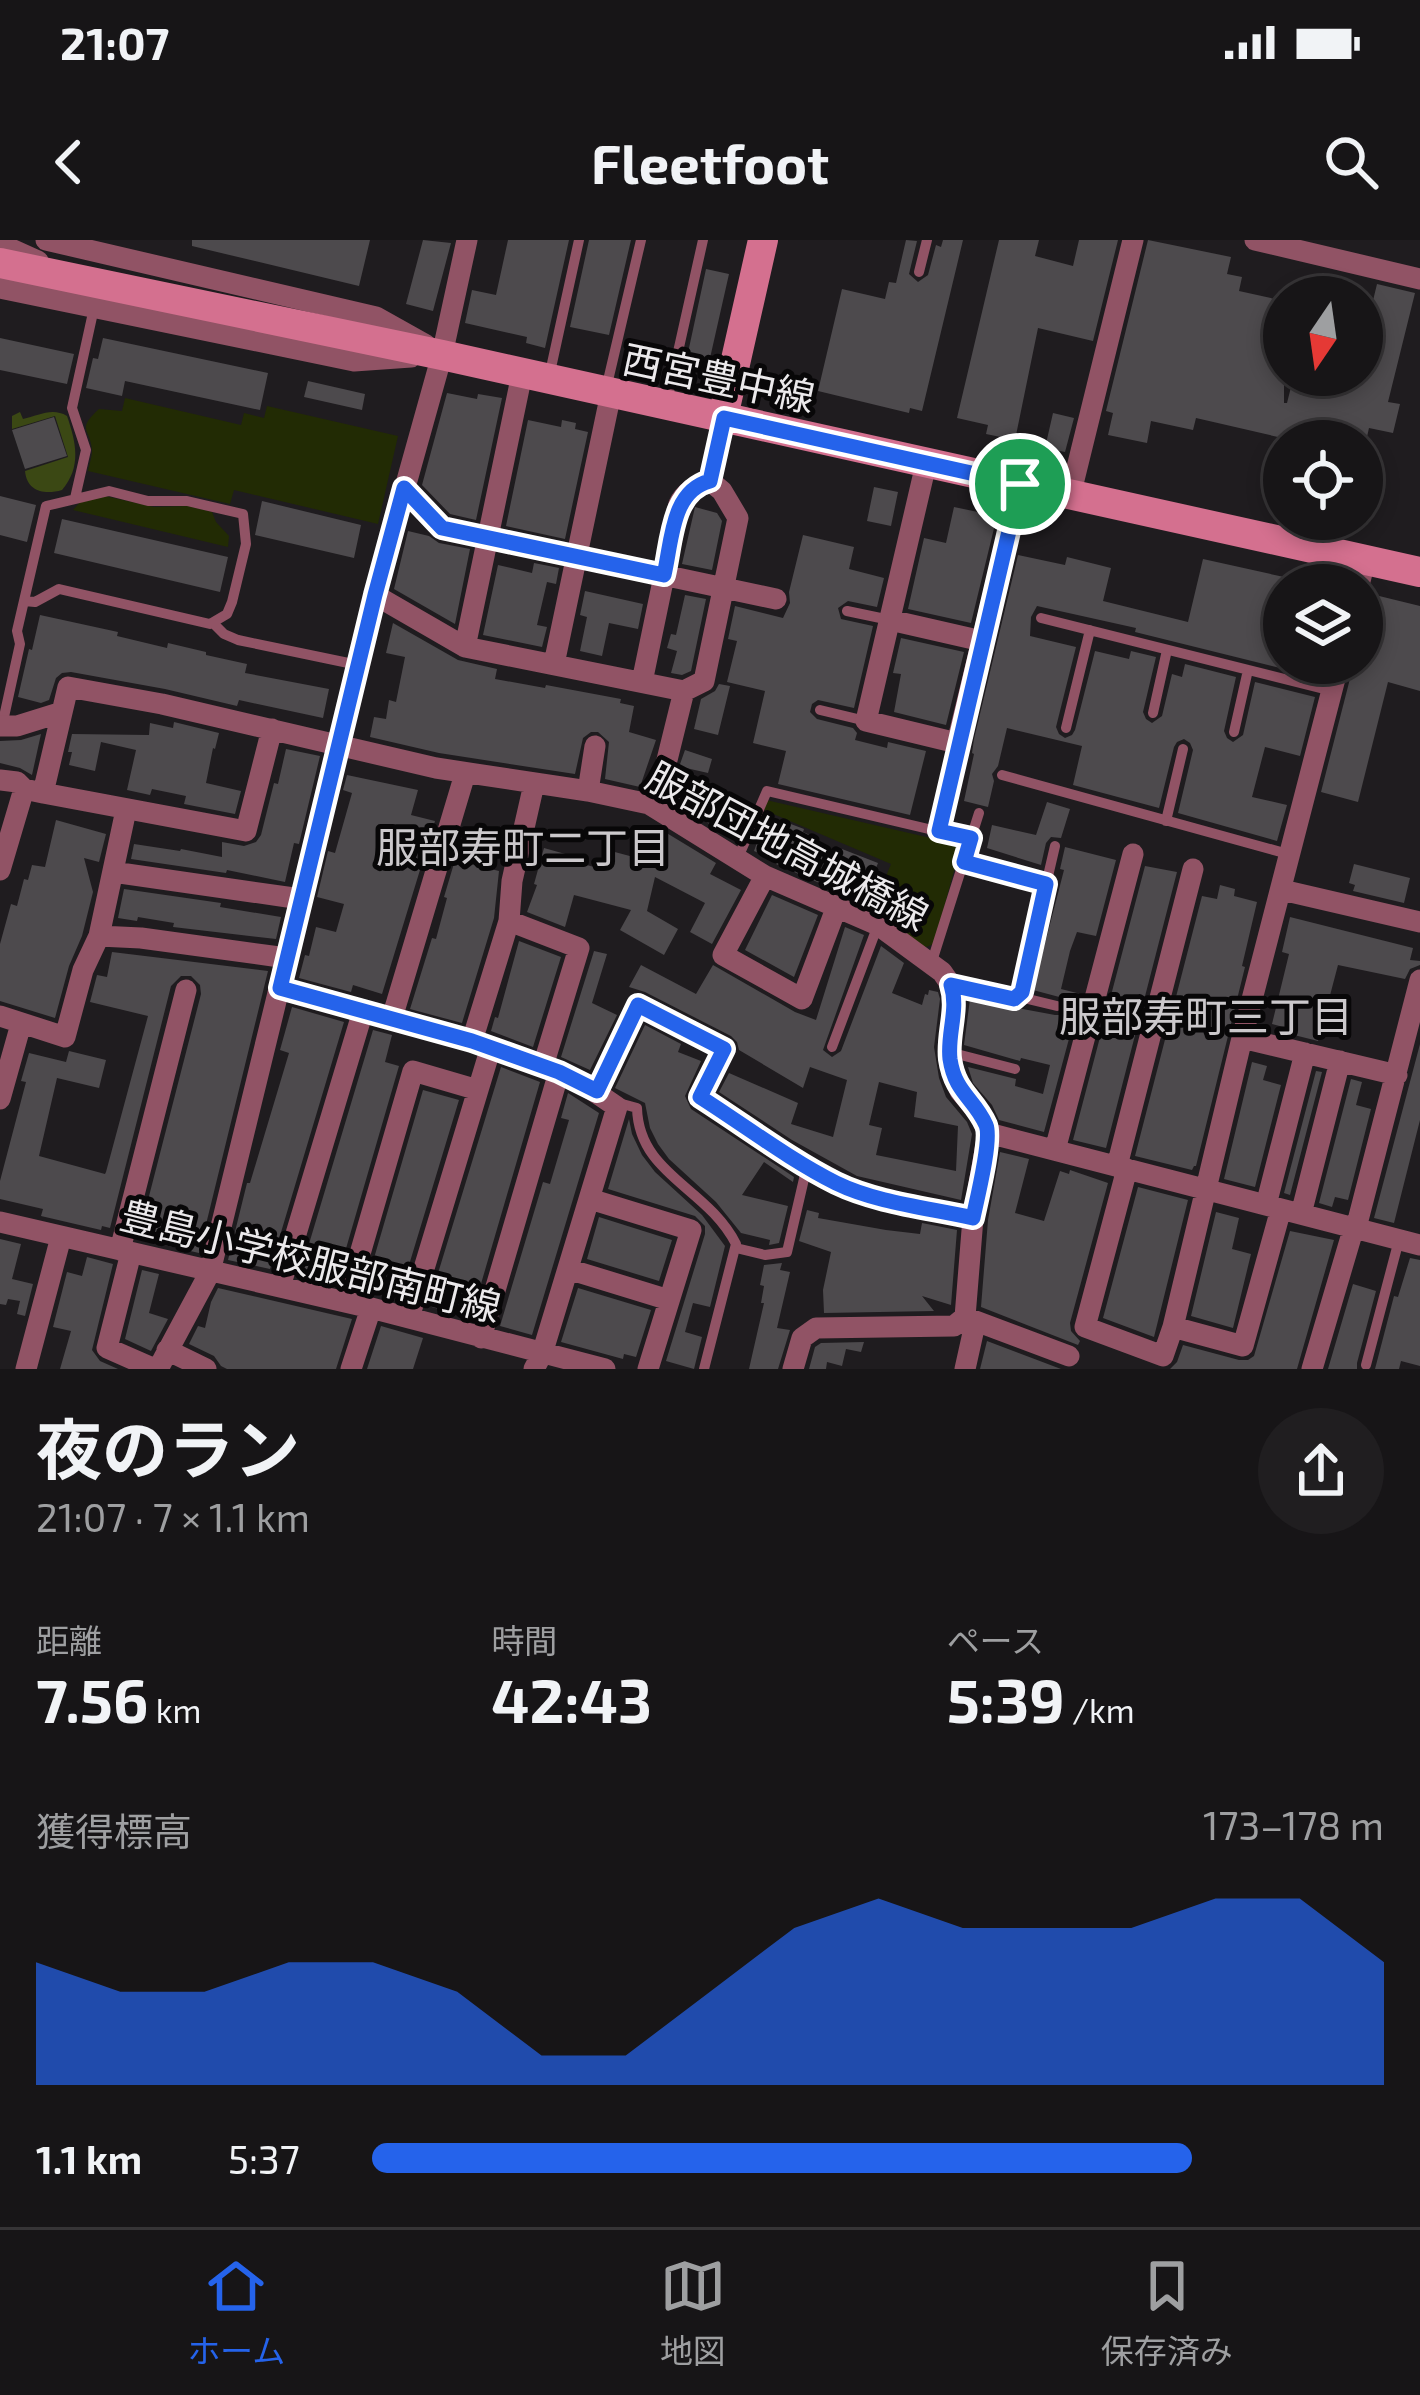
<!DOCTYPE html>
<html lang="ja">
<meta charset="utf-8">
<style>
body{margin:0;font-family:"Exo 2","Noto Sans JP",sans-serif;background:#201e20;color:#f1f3f6;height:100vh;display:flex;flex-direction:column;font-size:45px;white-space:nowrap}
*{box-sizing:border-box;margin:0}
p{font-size:39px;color:#9e9fa1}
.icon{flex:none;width:66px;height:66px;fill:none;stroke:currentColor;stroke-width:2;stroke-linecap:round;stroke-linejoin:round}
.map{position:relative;height:1129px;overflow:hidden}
.side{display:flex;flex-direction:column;background:#171517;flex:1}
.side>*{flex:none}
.needle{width:78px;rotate:193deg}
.fabs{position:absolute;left:1263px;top:36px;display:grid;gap:24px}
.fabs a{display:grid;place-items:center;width:120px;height:120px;border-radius:50%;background:#171517;box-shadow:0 6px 18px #0003,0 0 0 3px #363436;font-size:60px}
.pin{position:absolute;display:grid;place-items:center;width:102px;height:102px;color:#fff;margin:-51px;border:6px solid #fff;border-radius:50%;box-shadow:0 3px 12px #0007}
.round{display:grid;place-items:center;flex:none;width:126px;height:126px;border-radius:63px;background:#201e20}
.summary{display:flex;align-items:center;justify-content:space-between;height:204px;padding:0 36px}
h1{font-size:66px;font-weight:700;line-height:90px}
.figures{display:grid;grid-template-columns:repeat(3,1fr);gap:18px;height:204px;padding:12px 36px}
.figures div{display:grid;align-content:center}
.figures b{font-size:60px;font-weight:700}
.figures small{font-size:33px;font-weight:400}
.figures p{font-size:33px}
.chart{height:336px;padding:24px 36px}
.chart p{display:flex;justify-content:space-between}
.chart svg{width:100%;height:216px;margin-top:12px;fill:#2563eb;opacity:.7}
ul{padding:0 36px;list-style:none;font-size:39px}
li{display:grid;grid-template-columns:192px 144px 1fr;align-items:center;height:90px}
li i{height:30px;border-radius:15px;background:#2563eb}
.status{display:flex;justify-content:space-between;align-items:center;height:84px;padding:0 60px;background:#171517;direction:ltr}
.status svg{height:33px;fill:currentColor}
header{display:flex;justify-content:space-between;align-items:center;height:156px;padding:0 36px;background:#171517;font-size:54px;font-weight:700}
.tab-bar{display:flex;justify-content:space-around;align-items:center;height:168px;border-top:3px solid #363436;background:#171517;font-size:33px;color:#9e9fa1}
.tab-bar a{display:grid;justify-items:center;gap:6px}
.tab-bar .selected{color:#2563eb}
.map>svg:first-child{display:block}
.green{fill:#222b04}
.forest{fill:#3b4814}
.building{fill:#4d4a4d;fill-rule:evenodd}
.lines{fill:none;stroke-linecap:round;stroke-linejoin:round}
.lane{stroke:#915365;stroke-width:10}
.street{stroke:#915365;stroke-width:21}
.secondary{stroke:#d4708f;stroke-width:30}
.route-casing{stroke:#fff;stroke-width:24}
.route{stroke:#2563eb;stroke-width:15}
.labels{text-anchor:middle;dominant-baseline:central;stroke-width:10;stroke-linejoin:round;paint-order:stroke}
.street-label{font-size:39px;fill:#ebe9eb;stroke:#080708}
.neighbourhood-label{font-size:42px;fill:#cbc8cb;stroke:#080708}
</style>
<div class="status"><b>21:07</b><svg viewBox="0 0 49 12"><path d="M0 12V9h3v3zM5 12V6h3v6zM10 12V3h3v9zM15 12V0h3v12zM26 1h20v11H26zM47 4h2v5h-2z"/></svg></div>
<header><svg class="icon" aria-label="back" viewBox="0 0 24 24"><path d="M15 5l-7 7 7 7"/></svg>Fleetfoot<svg class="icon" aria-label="search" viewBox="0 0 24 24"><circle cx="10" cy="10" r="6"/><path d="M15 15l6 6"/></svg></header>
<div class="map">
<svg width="1420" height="1129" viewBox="0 0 1420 1129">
<rect width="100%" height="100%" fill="#1f1c1f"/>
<!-- green -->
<path class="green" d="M125 158 241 185 244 173 264 178 267 166 398 196 378 284 234 250 230 264 88 231C89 224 92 218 92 211 91 188 75 191 99 169L122 171Z
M105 256 154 267 188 266 212 272 216 282 229 296 228 307 73 270 81 261Z
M766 560 961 605 934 704 923 708 871 672 891 624 764 570Z"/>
<!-- forest -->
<path class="forest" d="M20 172 23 179C38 176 52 167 67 176 76 202 82 227 62 250 45 255 27 252 25 231L68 217 55 176 12 189V176Z"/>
<!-- building -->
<path class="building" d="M192 0H370L359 46 192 6Z
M423 0 451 3 433 71 406 64Z
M508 0H569L545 108 526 103 527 97 465 83 472 50 496 55Z
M589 0H631L609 95 570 87Z
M906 0 917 1 909 34 918 42 928 35 936 5 941 7 943 0H963L922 171 910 168 909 173 818 151 842 49 885 59 889 42 896 43Z
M999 0H1039L1035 16 1073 26 1079 0H1118L1093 101 1038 88 1015 200 986 194 988 185 957 178Z
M1148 0 1231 17 1227 34 1242 37 1239 51 1284 61V163H1287L1294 135H1362V106L1377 44 1415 53 1388 162 1400 164 1393 193 1369 188 1366 201H1277L1278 197 1196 178 1193 190 1151 181 1147 203 1108 195 1113 173 1106 171Z
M706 29 729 34 708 127 686 122Z
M0 98 74 114 67 144 0 130Z
M103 98 268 133 260 170 125 141 122 156 86 148 93 118 98 119Z
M308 141 365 154 362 170 304 157Z
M447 153 477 159 478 154 502 158 476 280 450 274 422 245Z
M1053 173 1074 178 1065 212 1045 208Z
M54 177 67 216 25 229 12 190Z
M528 180 561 187 562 180 576 183 575 189 588 192 565 299 506 286Z
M874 247 898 252 891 286 867 281Z
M0 256 36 265 27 302 0 295Z
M262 261 361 285 354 318 255 295Z
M695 267 717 273 722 281 712 330 682 324Z
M954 267 997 276 971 383 908 369 924 298 946 303Z
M62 279 228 317 220 352 54 313Z
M408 291 429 296 439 303 470 309 455 384 394 349Z
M803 295 854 307 849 329 884 338 877 367 848 361 838 368 841 379 873 386 854 468 818 460 812 464 810 472 817 479 853 488 857 493 855 500 887 508 888 502 926 511 910 575 778 544 786 511 753 503 765 451 727 442 737 401 728 399 735 366 783 378 790 363 789 352Z
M1018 315 1065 325 1067 317 1111 328 1103 361 1188 382 1203 319 1284 337V423H1324L1320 438 1135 392 1136 388 1037 366 1031 377 1030 396 1076 407 1056 487 1059 494 1065 498 1072 495 1075 490 1095 411 1129 419 1131 411 1156 417 1143 472 1146 479 1152 483 1162 476 1172 434 1182 437 1185 424 1236 437 1224 491 1227 498 1233 502 1243 495 1255 442 1315 457 1300 516 1265 507 1252 557 1287 565 1277 601 1178 573 1193 510 1190 503 1184 499 1177 502 1174 507 1159 568 1073 545 1082 506 1007 488 998 526 992 534 994 541 988 567 964 561 974 514 972 513 974 499Z
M534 323 559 328 556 344 547 342 537 385 547 387 542 407 483 395 498 325 532 333Z
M585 351 643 364 638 389 609 383 602 416 580 411 587 377 580 375Z
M1371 354 1420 366V451L1388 442 1358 562 1321 552 1354 423H1362V377L1367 357Z
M685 355 706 359 691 431 682 435 671 433 677 411 667 408 671 394 676 395Z
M40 375 118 392 117 396 167 408 168 403 206 412V415L247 424 245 433 329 449 323 478 239 460 237 466 165 449 71 432 62 433 56 438 49 460 41 463 18 457 29 409 32 410Z
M393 383 458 420 497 429 495 439 545 448 546 445 621 459 620 463 634 466 629 492 656 500 640 547 605 539 609 502 598 492H591L583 498 575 534 439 513 370 497 374 477 386 479 389 460 396 462 405 417 386 413Z
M901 398 964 412 946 485 894 472 901 434 893 433Z
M719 444 730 446 718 495 694 489 701 459 715 451Z
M174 482 219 493 215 509 213 508 206 543 241 551 235 574 184 564 186 556 152 549 150 555 127 550 136 510 101 502 95 531 69 525 72 512H68L72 494 149 495 150 483 173 488Z
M41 494 32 535 20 528 0 523V501L21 500Z
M286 509 320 516 299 604 294 603 285 642 227 630 226 633 131 619 134 604 180 611 181 609 222 617V602L244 606 256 602 261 595 274 543 278 544Z
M685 510 712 519 708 533 686 528 682 540 749 567 735 600 668 558Z
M347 535 418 550 411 575 435 581 382 754 353 745 351 752 299 738 305 715 309 716 316 687 336 692 344 664 317 657 328 611 335 613 352 553 343 550Z
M1047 562 1070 569 1061 598 1051 597 1046 603 1041 625 987 608 992 585 1036 595Z
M767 575 804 589 803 592 815 597 809 610 837 622 842 609 878 623 869 646 836 635 831 648 776 624 777 621 754 611Z
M56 580 106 594 99 622 84 618 93 652 82 696 69 726 55 778 0 761V704L11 664 17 666 24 639 28 640 32 625 45 627Z
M665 592 716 623 710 634 741 650 712 704 690 692 705 663 655 637 647 671 678 689 664 715 620 690 631 670 574 655 565 687 527 672 537 645 534 644 544 608 576 617 575 622 606 630 611 611 641 619 642 615 655 619Z
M1065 607 1116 620 1096 696 1077 692 1070 711 1061 749 1081 754 1044 892 999 880 992 865 973 843 968 827 1016 839 1015 846 1043 854 1050 825 1021 818 1020 821 964 805 970 759 1055 775H1061L1066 769 1063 758 1033 750 1064 630 1060 629Z
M455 620 499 631 494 678 462 783 410 769 432 698 436 699 447 658 444 657Z
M1354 624 1410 638 1404 663 1353 651 1355 645 1349 643Z
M1145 626 1177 632 1106 908 1073 900Z
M1220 645 1235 649 1234 656 1257 662 1242 726 1245 727 1196 926H1194L1192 930 1135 916 1202 656 1217 659Z
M124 649 221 663 220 667 281 677 276 699 173 687 174 683 138 677 137 681 118 678Z
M772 655 818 675 794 737 745 710Z
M1290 677 1413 708 1410 720 1420 721V725L1410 729 1405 739 1338 725 1318 801 1286 793 1287 788 1272 784 1289 714 1282 712Z
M845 687 864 695 823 810 832 817 841 811 881 706 904 723 892 753 922 765 925 754 928 755 929 750 938 752 940 759 934 807 939 838 946 857 967 882 972 894 961 960 857 936 792 900 719 852 729 833 798 863 791 884 833 897 847 840 810 827 803 848 739 810 737 802 731 796 645 752 629 747 641 725 696 754 713 725 795 772 816 780ZM879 842 917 852 914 877 958 886 956 931 876 915 882 888 869 885Z
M519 701 561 717 533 807 491 791 495 777 498 778Z
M594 711 607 714 592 763 617 775 590 830 561 817Z
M112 712 268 731 199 1013 138 999 201 754 200 745 191 736H181L171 746 110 988 102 986 101 990 41 976 43 969 0 959V941L26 842 21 841 29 813 66 822 69 811 106 820 99 848 57 838 39 916 105 934 106 932 148 776 90 762 97 735 107 737Z
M292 767 344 782 270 1029 228 1020 247 943H250L289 813 280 810Z
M645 785 681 804 678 812 701 821 685 856 691 869 794 937 793 942 764 922 742 955 788 966 779 1003 769 1005 770 1000 741 993 716 962 669 919 658 904 650 888 645 863 615 848Z
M373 790 392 795 385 822 399 826 336 1043 300 1034Z
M1420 804V880L1394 983 1374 978Z
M1252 822 1267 826 1263 840 1281 845 1255 947 1224 939Z
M501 827 540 842 471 1078 428 1066Z
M1316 831 1322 832 1290 955 1284 953Z
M1351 839 1362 842 1356 865 1371 869 1348 960 1335 957 1332 967 1319 963Z
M423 850 459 860 399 1058 365 1049Z
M568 853 599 873 532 1095 500 1086 543 942 550 944 569 880 561 878Z
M629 879 632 894 642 915 655 932 702 975 725 1006 710 1067 693 1063 685 1092 702 1097 694 1129 666 1121 705 994V986L695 976 608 949Z
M1000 912 1029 919 1015 973 1044 981 1060 931 1069 934 1070 930 1108 943 1070 1083 1071 1091 1080 1101 1078 1105 981 1067 988 980Z
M1138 947 1188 960 1154 1097 1103 1078Z
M807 970 819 973 818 978 886 990 920 994 922 983 957 990 951 1065 922 1056 934 1071 824 1073 823 1050 831 1012 799 1001Z
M1216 972 1239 978 1232 1009 1251 1014 1233 1088 1191 1076Z
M599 977 672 1000 659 1041 587 1019Z
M1290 991 1334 1000 1297 1129H1170L1177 1122 1183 1105 1239 1120H1248L1254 1116Z
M0 999 21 1004 12 1039 33 1044 25 1076 17 1074 20 1061 8 1059 6 1065 0 1064Z
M87 1017 113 1024 92 1110 100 1121 118 1129H60L71 1091 53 1087 67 1032 82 1036Z
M1410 1018 1420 1020V1126L1401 1121 1399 1129H1375L1394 1056 1398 1057Z
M782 1023 780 1030 790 1032 777 1088 790 1090 778 1129H749L764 1063H761L764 1046 760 1045 764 1025Z
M142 1030 159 1034 149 1073 168 1079 151 1111 125 1099Z
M1353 1044 1376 1051 1357 1123V1129H1328Z
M218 1048 352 1079 336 1129H227L221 1126 214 1116 189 1104 198 1086 205 1088 211 1062Z
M578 1048 651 1070 636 1117 624 1114 623 1119 561 1102Z
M381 1086 423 1098 413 1129H367Z
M987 1101 1061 1129H980Z
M864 1102 861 1112 846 1109 842 1126 827 1122 826 1129H809L815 1107 821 1103Z"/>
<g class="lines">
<!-- lane -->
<path class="lane" d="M919 32 927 0
M549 137 579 0
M606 149 641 0
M667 161 703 0
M75 258 86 210 72 168 94 68
M847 371 890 380
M1041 378 1332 451
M213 383 224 394 238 400 358 425
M820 470 866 481
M1153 473 1167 410
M2 486 20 404 17 391 46 266 109 251 148 261H187L243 274 246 304 232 362 227 374 210 384 59 349 35 362 24 361
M1066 488 1090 390
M1234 492 1248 430
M1002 535 1288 614
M1166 581 1183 509
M939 591 957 503
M737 620 767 551 971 599
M964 622 1046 644
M929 721 934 715 979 573
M951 745 1014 759 1021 752 1055 606
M1016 756 1057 766
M832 807 878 685
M949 812 1015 829
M615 862 637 868C639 935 707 947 736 1004L704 1129
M736 1008 765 1015 787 1012 807 926
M1366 1125 1399 1000"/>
<!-- street -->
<path class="street" d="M46 0 376 77 426 105
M1255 0 1420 39
M0 4 38 21
M0 48 354 121 411 117
M926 224 866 481 957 503 1020 245
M404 248 442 288 776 359
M1070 256 1133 0
M1359 345 1365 321
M375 355 465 407 684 451
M890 380 982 401
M465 407 522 134
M554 424 611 153
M642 442 679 264C684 253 698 243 710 241
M0 486H17L62 472
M272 489 246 591 43 553 68 447 162 464 436 528 588 551 649 564 765 636 878 685 942 732 951 745 955 757 949 805 954 835 960 851 980 874 988 893
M0 540 17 542 24 549
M588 551 595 506
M649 564 666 524 684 451 704 441 738 278 722 251 710 241 723 177
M0 630 24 549 43 553
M113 632 301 659
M765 636 723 715 802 759 837 666
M1282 650 1420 682
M509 681 579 708 543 826
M99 696 141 698 287 718
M280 748 491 807 579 841 617 867 542 1114 534 1129
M0 776 65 797 83 730 99 696 126 570
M392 778 465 534
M1242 798 1397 835
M472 801 509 681 512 641 534 544
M597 851 638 765 724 809 700 857C744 885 790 920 836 943 877 963 929 968 973 978
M0 859 21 784
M988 893 1420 1005
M1055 910 1133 614
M1117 926 1193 629
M1127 929 1085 1087 1163 1116 1173 1087 1242 798 1339 423
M590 959 691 990 648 1129
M1266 965 1305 813
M1301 974 1340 821
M0 982 371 1068 605 1129
M120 1010 186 750
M131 1013 107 1108 155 1129
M568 1029 669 1060
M280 1047 363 771
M346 1062 413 831 478 850
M409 1078 491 807
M1173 1087 1243 1106 1281 969
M481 1098 559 832
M167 1110 206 1129
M26 1129 61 997
M158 1129 210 1032 375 355 442 115 467 0
M351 1129 371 1068
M793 1129 802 1098 816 1088 954 1086 965 1077 1069 1116
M965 1129 973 1093 965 1077 973 978 988 893
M1312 1129 1351 997 1356 988 1420 740"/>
<!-- secondary -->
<path class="secondary" d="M0 23 442 115 1420 332
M723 177 763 0"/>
</g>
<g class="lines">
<!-- route casing -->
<g class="route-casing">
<path id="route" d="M724 178 1020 244 939 591 971 598 964 622 1046 644 1022 752 1014 759 951 745C959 769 947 794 950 819 955 853 974 858 986 885 992 899 977 959 973 978 929 968 877 963 836 943 790 920 744 885 700 857L724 809 638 765 597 851 559 832 472 801 280 748 375 355 404 248 442 288 664 335C672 302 671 251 710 241Z"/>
</g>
<!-- route -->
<use href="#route" class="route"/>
</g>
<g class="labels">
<!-- street labels -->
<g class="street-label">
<text transform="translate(719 137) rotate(12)">西宮豊中線</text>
<text transform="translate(788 605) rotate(28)">服部団地高城橋線</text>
<text transform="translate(311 1020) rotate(14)">豊島小学校服部南町線</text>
</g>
<!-- neighbourhood labels -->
<g class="neighbourhood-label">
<text x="523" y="606">服部寿町二丁目</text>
<text x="1206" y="775">服部寿町三丁目</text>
</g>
</g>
</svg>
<div class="fabs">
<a><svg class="needle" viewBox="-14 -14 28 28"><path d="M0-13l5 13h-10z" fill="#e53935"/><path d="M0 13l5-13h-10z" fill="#9e9fa1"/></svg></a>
<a><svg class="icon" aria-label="locate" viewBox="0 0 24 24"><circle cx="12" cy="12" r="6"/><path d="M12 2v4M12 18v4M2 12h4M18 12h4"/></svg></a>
<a><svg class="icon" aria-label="layers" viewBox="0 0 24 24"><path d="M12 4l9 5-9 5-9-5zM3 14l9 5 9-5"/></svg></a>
</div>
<div class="pin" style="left:1020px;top:244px;background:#1e9e55"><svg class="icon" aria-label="arrive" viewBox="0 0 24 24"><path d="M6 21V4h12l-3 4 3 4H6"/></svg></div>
</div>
<section class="side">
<div class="summary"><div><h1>夜のラン</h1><p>21:07 · 7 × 1.1 km</p></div><a class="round"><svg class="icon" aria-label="share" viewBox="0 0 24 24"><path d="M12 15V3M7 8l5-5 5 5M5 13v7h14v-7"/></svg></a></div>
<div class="figures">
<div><p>距離</p><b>7.56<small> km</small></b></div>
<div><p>時間</p><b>42:43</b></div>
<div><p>ペース</p><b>5:39<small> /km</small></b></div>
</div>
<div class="chart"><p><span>獲得標高</span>173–178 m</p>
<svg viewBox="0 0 160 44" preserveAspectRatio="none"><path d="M0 44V19L10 25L20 25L30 19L40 19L50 25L60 38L70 38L80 25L90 12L100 6L110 12L120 12L130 12L140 6L150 6L160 19V44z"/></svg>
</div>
<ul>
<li><b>1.1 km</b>5:37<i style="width:81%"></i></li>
</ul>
</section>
<nav class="tab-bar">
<a class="selected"><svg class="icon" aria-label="home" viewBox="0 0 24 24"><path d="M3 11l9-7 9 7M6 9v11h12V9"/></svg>ホーム</a>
<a><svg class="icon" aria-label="map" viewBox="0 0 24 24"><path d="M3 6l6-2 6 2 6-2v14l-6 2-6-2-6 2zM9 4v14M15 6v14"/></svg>地図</a>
<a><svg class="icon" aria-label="saved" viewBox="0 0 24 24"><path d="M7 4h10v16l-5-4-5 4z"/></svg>保存済み</a>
</nav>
